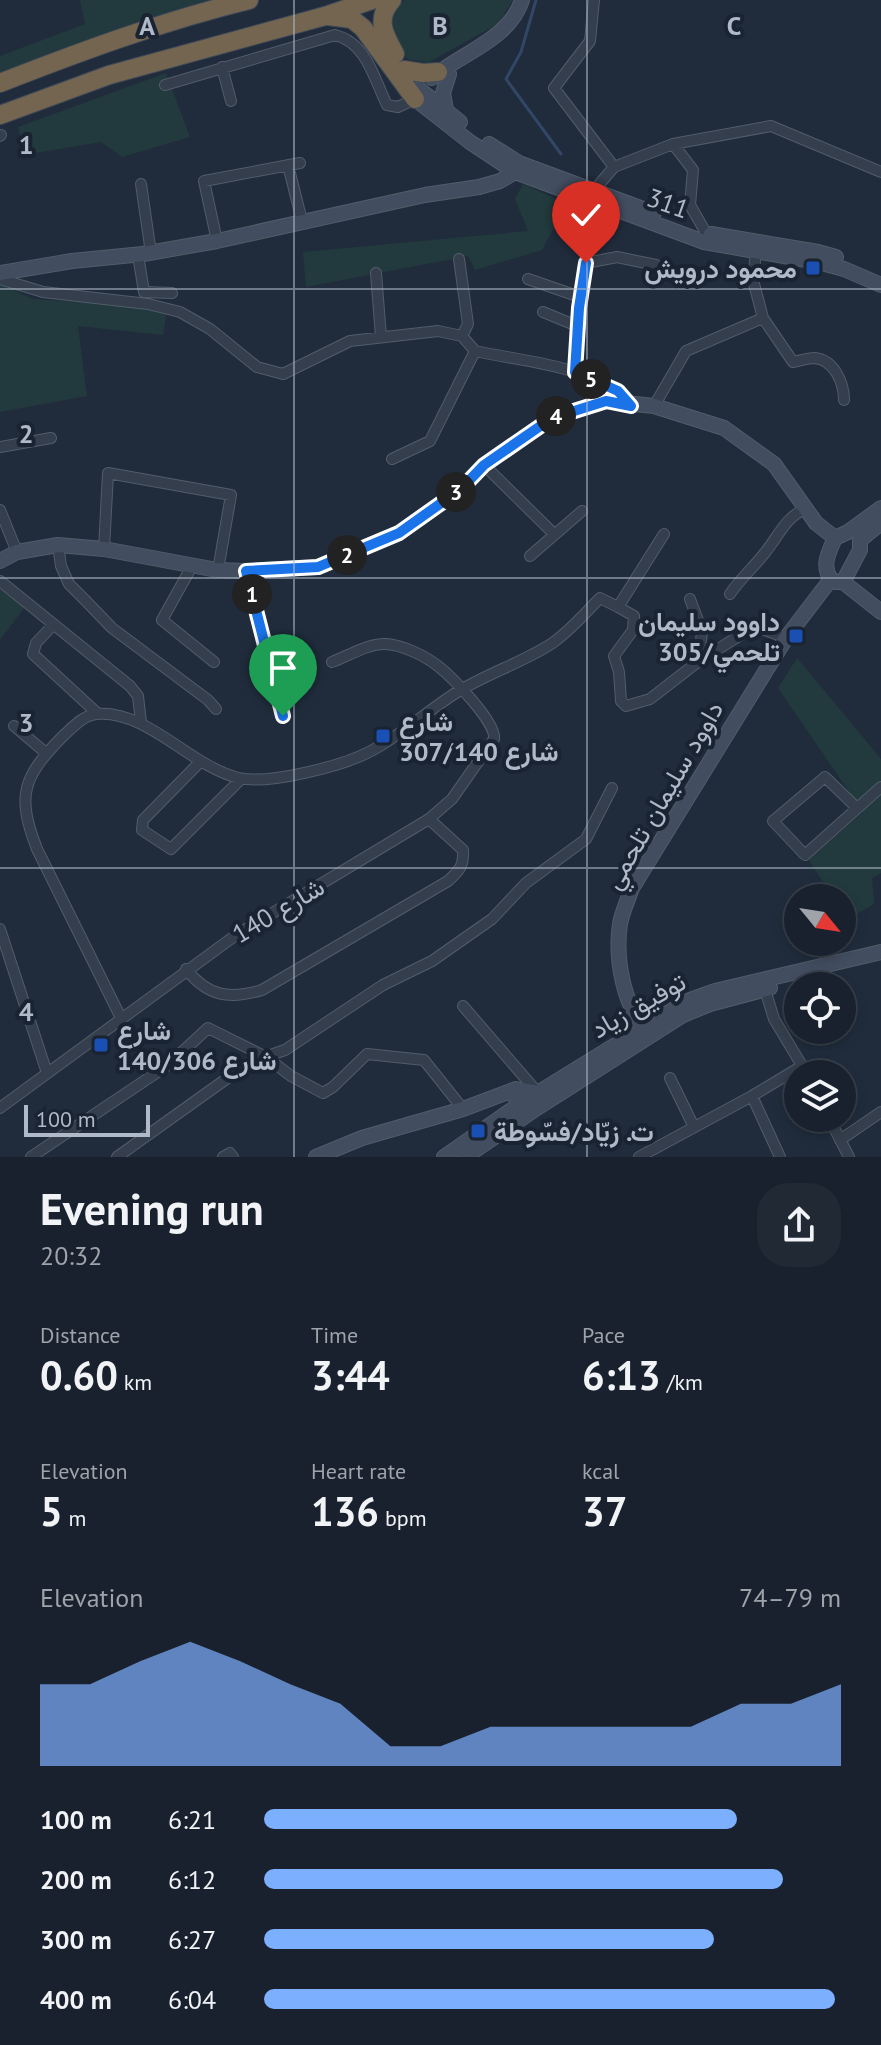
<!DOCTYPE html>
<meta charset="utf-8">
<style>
body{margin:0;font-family:"PT Sans",Vazirmatn,sans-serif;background:#212935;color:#f1f3f6;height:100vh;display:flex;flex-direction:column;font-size:30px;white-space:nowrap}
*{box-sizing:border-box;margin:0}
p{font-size:26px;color:#9fa3aa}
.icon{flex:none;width:44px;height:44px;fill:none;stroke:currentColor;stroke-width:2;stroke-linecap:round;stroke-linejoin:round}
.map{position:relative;height:1157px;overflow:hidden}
.side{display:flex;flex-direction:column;background:#18212d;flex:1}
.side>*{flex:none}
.needle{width:52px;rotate:120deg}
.controls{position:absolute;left:784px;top:884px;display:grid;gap:16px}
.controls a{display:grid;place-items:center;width:72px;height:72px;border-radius:50%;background:#18212d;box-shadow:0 4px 12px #0003,0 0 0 2px #363e49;font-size:40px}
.scale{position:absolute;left:24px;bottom:20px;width:126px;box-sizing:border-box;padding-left:8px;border:4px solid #afb9c8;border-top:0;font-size:22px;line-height:28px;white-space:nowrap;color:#afb9c8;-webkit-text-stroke:6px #192331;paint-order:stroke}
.pin{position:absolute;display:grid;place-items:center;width:68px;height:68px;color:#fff;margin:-82px -34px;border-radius:50% 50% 50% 0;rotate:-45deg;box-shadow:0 0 8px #0007}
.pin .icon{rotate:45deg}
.km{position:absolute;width:40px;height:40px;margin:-20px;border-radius:50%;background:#222;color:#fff;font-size:22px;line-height:40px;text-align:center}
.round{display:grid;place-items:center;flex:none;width:84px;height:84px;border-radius:32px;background:#212935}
.headline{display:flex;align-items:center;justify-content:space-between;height:136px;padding:0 40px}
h1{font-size:44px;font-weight:700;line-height:60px}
.metrics{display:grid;grid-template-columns:repeat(3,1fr);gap:12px;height:136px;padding:8px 40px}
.metrics div{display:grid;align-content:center}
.metrics b{font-size:40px;font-weight:700}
.metrics small{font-size:22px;font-weight:400}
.metrics p{font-size:22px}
.chart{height:224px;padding:16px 40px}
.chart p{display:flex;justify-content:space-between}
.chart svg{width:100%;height:144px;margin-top:8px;fill:#7dafff;opacity:.7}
ul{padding:0 40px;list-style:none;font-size:26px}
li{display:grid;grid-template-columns:128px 96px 1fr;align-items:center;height:60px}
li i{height:20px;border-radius:10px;background:#7dafff}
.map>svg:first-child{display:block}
.green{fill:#223a3d}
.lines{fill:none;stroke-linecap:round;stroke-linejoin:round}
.stream{stroke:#324765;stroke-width:3}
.street-casing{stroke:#525c6a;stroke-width:12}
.secondary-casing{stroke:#525c6a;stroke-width:16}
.highway-casing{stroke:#3f4957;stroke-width:20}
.street{stroke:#343e4c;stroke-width:10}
.secondary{stroke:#424d5f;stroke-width:14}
.highway{stroke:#736550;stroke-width:18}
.route-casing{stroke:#fff;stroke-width:16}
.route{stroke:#1a73e8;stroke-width:10}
.grid{fill:none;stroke:#afb9c8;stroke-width:2;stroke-opacity:0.55}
.transit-dot{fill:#1a4fb4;stroke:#192331;stroke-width:3}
.labels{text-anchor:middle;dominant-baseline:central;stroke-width:8;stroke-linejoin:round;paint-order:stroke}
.street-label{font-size:26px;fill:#afb9c8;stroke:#192331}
.poi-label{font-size:26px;font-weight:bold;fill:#afb9c8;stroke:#192331;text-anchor:start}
.grid-label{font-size:26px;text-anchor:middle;font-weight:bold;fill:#afb9c8;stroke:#192331;stroke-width:8;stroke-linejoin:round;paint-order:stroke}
</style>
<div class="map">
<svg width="881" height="1157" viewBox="0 0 881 1157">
<rect width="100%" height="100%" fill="#202c3c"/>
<!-- green -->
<path class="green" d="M80 0H208L0 73V56L85 24Z
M405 0H513L498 24 429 62 410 60 403 55 387 15Z
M166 73 190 137 122 157 101 142 24 155 18 127Z
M523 184 567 204 542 250 475 270 468 256 306 287 303 252 528 231 515 199Z
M0 283 32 299 131 305 166 315 163 335 78 326 87 396 0 412Z
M0 588 25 607 0 640Z
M797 658 881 759V873L872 878 874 904 847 920 842 912V898H833L809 860 863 812 778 688Z"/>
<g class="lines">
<!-- stream -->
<path class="stream" d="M536 0 521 52 506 79 561 154"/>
<!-- street casing -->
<g class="street-casing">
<path id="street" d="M594 0 590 41 554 88 614 167
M222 67 231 101
M165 85 335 35C367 43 374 79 387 105L398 107 415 99
M0 136 1 135
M673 144 693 170 690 205 706 233
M288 165 302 221
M141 184 151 253
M591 194 614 167 673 144 771 126 881 172
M217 241 204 181 300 163
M138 255 144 292 172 293
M459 259 468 324 462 336
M376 273 381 337
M0 279 43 292 148 304 180 312 210 329 257 367 283 374 350 341 438 331 462 336 475 351
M528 279 580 297
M543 312 577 326
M763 318 793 362C799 361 808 358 814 358 834 359 844 383 844 400
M575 372 579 308 586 263 617 257 656 265
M654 406 686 351 763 318 753 280 756 252
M0 447 51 438
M392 459 430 441 475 351C525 362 595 365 630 405
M484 465 554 534
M0 510 17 552
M58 545 61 566 69 584 85 600 112 628 208 700 216 709
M104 549 108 473 231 495 218 570
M530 556 582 511
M192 566 162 620 214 662
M246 571 283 716
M0 581 130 686 138 696 141 723
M730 594C740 579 752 569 763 555 778 538 784 518 805 509
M690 599 702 631 699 661
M618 607 634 616 633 630 614 656 619 672 621 701 626 706 650 699 699 661 755 626 786 638
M53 625 36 643 33 654 97 713
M14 726 46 753
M201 761 143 820 142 830 171 849 241 779
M856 807 825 777 773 821 805 855 881 787
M0 929 47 1073
M186 969C207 996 229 1000 262 990L448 881C459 871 464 866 463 850L429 819
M763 983 774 1019 807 1074
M463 1006 538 1093
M122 1020 37 849C16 795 23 777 62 737 72 728 83 715 97 714 148 710 191 767 239 778 268 785 342 766 369 752 401 736 429 709 459 691 489 673 523 662 551 644 569 632 585 613 600 598L618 607 664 534
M670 1078 694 1127
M752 1096 780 1157
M0 1108 236 935 429 819 452 799 494 739C497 723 452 677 438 666 425 656 403 645 386 644 369 643 348 656 332 662
M829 1118 849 1157
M840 1140 881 1112
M31 1157 168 1065 208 1028 266 1057 291 1076 323 1093 333 1087 367 1054 424 1060 463 1109
M117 1157 250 1062 285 1050 383 985 432 961 492 919 526 883 586 839 612 788
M223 1157 230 1153 233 1157
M639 1157 752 1096 802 1066"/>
</g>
<!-- secondary casing -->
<g class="secondary-casing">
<path id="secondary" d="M432 78C461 53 509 40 522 0
M419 89 460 122
M415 99 470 142 515 172 704 242 818 262 844 269 881 285
M446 110 443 93 449 74
M489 144 519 163 654 213
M711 234 818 252 836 257
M0 273 72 261 143 254 217 241 425 195 479 187 500 181 515 172 519 163
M0 561 17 552 58 545 104 549 217 570 246 571 318 567 399 533 461 489 484 465 552 418 606 401 654 406 724 428 774 464 816 523 835 538
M831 579C821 566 829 552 835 538L848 532 881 508
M836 582H843L881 612
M843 582 860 550V540L881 523
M652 1033C623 1013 615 957 620 924 622 912 628 900 632 888L786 638 831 579
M316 1157 362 1138 463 1109 516 1089 538 1093 537 1108 523 1102 509 1092
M444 1157 523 1102 687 1001 715 991 881 952
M465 1157 537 1108 683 1015 710 1004 770 988"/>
</g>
<!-- highway casing -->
<g class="highway-casing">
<path id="highway" d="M392 0C375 19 384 34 395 54
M328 16 352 19 363 28 415 99
M404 70 423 73 438 72
M0 83C82 51 163 21 249 0
M0 115 109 75 325 16 372 0"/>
</g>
<!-- street -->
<use href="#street" class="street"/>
<!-- secondary -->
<use href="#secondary" class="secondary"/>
<!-- highway -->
<use href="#highway" class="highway"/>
</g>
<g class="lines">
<!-- route casing -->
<g class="route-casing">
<path id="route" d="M283 716 246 571 318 567 399 533 461 489 484 465 552 418 606 401 631 406 618 391 575 372 579 308 586 263"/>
</g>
<!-- route -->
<use href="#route" class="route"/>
</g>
<!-- grid -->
<path class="grid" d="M294 0V1157M587 0V1157M0 289H881M0 578H881M0 868H881"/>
<!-- markers -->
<g class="transit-dot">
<rect x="805" y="260" width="16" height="16" rx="4"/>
<rect x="788" y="628" width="16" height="16" rx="4"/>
<rect x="375" y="728" width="16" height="16" rx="4"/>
<rect x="93" y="1037" width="16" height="16" rx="4"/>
<rect x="470" y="1123" width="16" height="16" rx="4"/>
</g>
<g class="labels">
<!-- street labels -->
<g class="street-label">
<text transform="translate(668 203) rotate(20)">311</text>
<text transform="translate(663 795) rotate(-60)">داوود سليمان تلحمي</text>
<text transform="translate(278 910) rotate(-31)">شارع 140</text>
<text transform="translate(638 1005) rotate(-30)">توفيق زياد</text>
</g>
<!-- poi labels -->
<g class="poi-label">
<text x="797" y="268" text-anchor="end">محمود درويش</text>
<text x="780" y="621" text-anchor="end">داوود سليمان<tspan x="780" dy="30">تلحمي/305</tspan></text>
<text x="399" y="721">شارع<tspan x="399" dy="30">307/شارع 140</tspan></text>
<text x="117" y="1030">شارع<tspan x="117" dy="30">140/شارع 306</tspan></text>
<text x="494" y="1131">ت. زيّاد/فسّوطة</text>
</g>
</g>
<g class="grid-label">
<text x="147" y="35">A</text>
<text x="440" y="35">B</text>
<text x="734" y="35">C</text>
<text x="26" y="154">1</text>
<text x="26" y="443">2</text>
<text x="26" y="732">3</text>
<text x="26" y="1021">4</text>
</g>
</svg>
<div class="controls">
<a><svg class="needle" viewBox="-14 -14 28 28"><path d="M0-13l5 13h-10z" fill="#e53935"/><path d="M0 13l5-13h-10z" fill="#9fa3aa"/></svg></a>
<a><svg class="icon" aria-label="locate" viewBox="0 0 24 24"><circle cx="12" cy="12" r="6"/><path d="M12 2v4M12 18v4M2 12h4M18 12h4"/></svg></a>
<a><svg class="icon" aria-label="layers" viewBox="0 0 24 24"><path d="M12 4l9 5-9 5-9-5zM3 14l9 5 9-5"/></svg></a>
</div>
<div class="scale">100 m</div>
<div class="pin" style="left:283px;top:716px;background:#1e9e55"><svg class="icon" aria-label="arrive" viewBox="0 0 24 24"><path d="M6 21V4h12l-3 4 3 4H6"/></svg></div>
<div class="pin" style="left:586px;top:263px;background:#d93025"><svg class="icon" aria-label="check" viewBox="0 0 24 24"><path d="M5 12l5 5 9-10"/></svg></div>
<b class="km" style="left:252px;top:594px">1</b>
<b class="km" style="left:347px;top:555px">2</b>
<b class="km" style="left:456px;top:492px">3</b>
<b class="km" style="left:556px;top:416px">4</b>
<b class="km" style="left:591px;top:379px">5</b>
</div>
<section class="side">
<div class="headline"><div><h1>Evening run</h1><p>20:32</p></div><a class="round"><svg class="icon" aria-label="share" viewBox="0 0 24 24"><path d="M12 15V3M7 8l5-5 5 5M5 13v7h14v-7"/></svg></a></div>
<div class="metrics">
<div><p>Distance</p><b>0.60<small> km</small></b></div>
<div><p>Time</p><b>3:44</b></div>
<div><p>Pace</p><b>6:13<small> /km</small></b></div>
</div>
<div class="metrics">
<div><p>Elevation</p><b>5<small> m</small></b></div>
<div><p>Heart rate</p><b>136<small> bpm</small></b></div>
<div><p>kcal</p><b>37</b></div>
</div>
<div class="chart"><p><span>Elevation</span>74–79 m</p>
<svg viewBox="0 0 160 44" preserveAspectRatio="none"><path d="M0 44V19L10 19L20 12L30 6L40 12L50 19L60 25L70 38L80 38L90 32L100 32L110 32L120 32L130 32L140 25L150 25L160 19V44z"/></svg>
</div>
<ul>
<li><b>100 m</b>6:21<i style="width:82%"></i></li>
<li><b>200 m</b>6:12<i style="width:90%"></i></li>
<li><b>300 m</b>6:27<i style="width:78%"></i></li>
<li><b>400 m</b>6:04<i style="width:99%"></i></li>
</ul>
</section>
